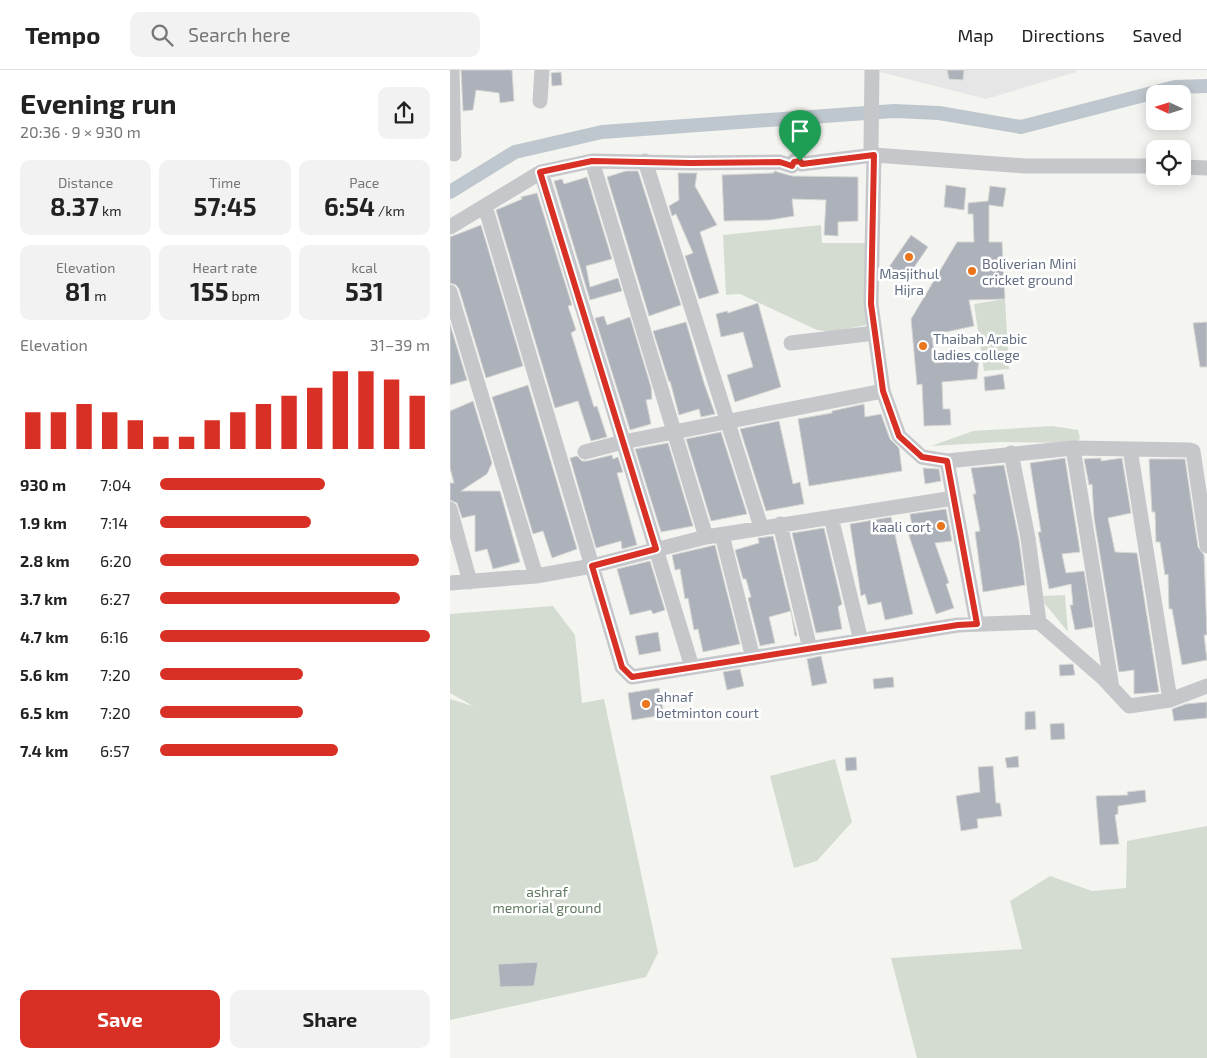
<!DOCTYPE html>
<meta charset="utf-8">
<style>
body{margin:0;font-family:"Exo 2",sans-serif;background:#f2f2f2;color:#222;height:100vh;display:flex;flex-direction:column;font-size:19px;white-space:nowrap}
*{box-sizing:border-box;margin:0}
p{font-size:16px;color:#767676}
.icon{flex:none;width:28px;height:28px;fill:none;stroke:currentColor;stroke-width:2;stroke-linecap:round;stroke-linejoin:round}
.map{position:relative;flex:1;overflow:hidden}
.side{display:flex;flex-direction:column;background:#fff;width:450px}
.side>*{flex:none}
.needle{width:32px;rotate:274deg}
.fabs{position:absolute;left:696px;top:15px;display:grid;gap:10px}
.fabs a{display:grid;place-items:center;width:45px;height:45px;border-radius:10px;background:#fff;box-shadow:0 2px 12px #0003;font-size:25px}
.pin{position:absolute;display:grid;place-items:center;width:42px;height:42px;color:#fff;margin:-51px -21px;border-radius:50% 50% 50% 0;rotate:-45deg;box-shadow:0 0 5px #0007}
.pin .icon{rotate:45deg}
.round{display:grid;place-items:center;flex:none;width:52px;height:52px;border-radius:10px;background:#f2f2f2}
.headline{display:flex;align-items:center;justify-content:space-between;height:85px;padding:0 20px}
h1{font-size:28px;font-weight:700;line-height:38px}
.stats{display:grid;grid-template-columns:repeat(3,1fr);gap:8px;height:85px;padding:5px 20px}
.stats div{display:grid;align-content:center;border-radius:10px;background:#f2f2f2;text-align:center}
.stats b{font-size:25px;font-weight:700}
.stats small{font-size:14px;font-weight:400}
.stats p{font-size:14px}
.chart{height:140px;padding:10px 20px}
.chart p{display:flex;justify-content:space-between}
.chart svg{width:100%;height:90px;margin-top:5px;stroke:#d93025;stroke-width:6}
.primary-button{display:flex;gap:10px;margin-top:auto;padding:10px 20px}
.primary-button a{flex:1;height:58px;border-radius:10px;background:#d93025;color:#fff;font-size:20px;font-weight:700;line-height:58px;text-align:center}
.primary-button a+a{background:#f2f2f2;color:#222}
ul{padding:0 20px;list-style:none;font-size:16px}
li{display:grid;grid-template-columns:80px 60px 1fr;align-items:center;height:38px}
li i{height:12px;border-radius:6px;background:#d93025}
header{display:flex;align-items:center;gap:30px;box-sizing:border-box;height:70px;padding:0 25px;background:#fff;border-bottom:1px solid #e0e0e0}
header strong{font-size:24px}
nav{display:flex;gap:28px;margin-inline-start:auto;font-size:18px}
.search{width:350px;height:45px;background:#f2f2f2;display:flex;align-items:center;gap:12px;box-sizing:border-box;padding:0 18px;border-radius:10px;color:#767676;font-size:19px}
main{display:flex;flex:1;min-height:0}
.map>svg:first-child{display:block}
.built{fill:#e5e6e5}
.green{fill:#d4dcd2}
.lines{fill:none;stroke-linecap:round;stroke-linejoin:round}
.canal{stroke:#bfc7ce;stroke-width:14}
.building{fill:#adb2ba;stroke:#d6d6d4}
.street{stroke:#c5c7cb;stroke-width:15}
.route-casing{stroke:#fff;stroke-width:10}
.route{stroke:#d93025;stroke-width:6}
.poi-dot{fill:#ea751c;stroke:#fff;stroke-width:2}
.labels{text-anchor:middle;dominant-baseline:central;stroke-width:5;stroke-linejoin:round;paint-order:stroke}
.poi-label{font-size:14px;fill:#636e83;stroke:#fff;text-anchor:start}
.park-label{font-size:14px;fill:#627a62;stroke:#fff}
</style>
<header>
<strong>Tempo</strong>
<div class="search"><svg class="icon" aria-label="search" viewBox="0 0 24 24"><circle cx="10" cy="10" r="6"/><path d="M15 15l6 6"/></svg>Search here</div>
<nav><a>Map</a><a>Directions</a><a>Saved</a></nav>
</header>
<main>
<section class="side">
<div class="headline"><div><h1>Evening run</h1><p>20:36 · 9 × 930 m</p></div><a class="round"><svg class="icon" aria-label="share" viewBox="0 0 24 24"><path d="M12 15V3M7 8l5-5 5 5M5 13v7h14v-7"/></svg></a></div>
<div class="stats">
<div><p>Distance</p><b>8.37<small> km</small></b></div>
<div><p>Time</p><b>57:45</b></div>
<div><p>Pace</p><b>6:54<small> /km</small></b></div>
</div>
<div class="stats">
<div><p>Elevation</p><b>81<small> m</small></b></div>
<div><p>Heart rate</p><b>155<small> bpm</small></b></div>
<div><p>kcal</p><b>531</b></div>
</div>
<div class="chart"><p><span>Elevation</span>31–39 m</p>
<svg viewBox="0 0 160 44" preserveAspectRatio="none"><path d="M5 44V26M15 44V26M25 44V22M35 44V26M45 44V30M55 44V38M65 44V38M75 44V30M85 44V26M95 44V22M105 44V18M115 44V14M125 44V6M135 44V6M145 44V10M155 44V18"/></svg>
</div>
<ul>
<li><b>930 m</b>7:04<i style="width:61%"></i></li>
<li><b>1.9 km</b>7:14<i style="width:56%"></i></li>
<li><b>2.8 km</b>6:20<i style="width:96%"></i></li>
<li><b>3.7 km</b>6:27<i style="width:89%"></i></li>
<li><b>4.7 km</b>6:16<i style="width:100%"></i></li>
<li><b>5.6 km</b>7:20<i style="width:53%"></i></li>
<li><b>6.5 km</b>7:20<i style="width:53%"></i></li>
<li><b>7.4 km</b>6:57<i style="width:66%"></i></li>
</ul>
<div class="primary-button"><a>Save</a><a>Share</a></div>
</section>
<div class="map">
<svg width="757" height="988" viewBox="0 0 757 988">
<rect width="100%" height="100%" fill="#f4f5f1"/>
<!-- built -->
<path class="built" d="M430 0H625L626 2 536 29 430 2Z"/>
<!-- green -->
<path class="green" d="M371 155 372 173H415L416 255 382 262 367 260 290 224 276 225 273 165Z
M555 229 559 299 534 301 524 234Z
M602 356 628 360 630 368 627 373 551 372 481 376 523 361Z
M615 525 618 562 595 534 593 526Z
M103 536 125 565 132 633 154 629 208 883 196 907 0 950V629L23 636 0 623V544Z
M385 689 402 752 367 791 344 798 320 706Z
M757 756V988H467L441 888 572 879 560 831 600 806 642 821 676 818 677 771Z"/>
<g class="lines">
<!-- canal -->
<path class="canal" d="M0 122 65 82 152 62 444 41 489 43 571 57 725 17 757 16"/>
</g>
<!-- building -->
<path class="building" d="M11 0H62L64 31 50 33 49 23 26 20 23 40 13 41Z
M497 0H514L513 10 499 9Z
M111 2 112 15 102 16 101 3Z
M176 101H188L231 235 199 246 157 107Z
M324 101 342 106 408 107V151L388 152V166L374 165 376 130 342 129 344 146 320 150 274 151 272 105 324 103Z
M228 103H247L245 116 267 155 250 162 269 223 249 229 235 186 243 183 226 144 222 146 219 136 229 130Z
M137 107 162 189 136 196 140 217 168 208 172 221 140 230 104 111 112 109 114 114Z
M496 115 516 118 514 140 494 137Z
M540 116 556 118 553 137 539 135V172H552L555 229 519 230 524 256 482 265 485 293 529 287 527 309 492 312 493 339H500L501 355 474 356 472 314 467 315 461 249 507 172H524L523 144H518V133L538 131Z
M87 123 122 235 118 236 126 260 121 263 144 337 147 336 157 367 141 371 128 331 105 338 46 140 72 129 71 127Z
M31 155 73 296 36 308 9 219 6 215 0 213V167Z
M461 165 478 177 456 209 439 197Z
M308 233 331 317 285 332 277 305 303 297 293 262 271 267 266 244 277 241 278 243Z
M154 246 157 255 180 247 201 317 202 329 196 330 201 354 180 360 145 248Z
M236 252 254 313 265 344 251 347 249 339 229 345 220 311 219 312 203 261Z
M757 252V297H750L743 253Z
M0 254 17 310 0 315Z
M553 304 555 319 535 321 534 307Z
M78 315 127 479 102 488 93 461 83 464 42 327Z
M23 331 42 393 37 404 11 421H50L70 492 43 499 37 479 25 482V445L12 448 7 433 0 430V413H4L0 398V341Z
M414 334 415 347 431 344 440 369 449 378 452 401 359 416 348 349 382 343V341Z
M329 351 343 414 350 412 354 434 316 441 290 359Z
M271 362 297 444 261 451 236 369Z
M218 373 243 456 211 462 185 379Z
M162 385 163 389 168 387 173 402 167 403 187 475 172 479 171 471 146 478 120 388 127 386 132 391H137Z
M615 388 630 482 612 484 616 503 634 501 643 557 625 560 620 535H623L621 514 599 519 588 462H591L580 393Z
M651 388V391L672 388 681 443 658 448 665 482 687 483 709 622 684 624V600L669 602 644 448 642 414 639 415 634 389Z
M699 389H735L748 477 754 485 757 565H754L757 590 732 595 722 539H719L718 504 715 505 710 472H706L705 442H702Z
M554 395 569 470 575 515 533 522 525 462 530 461 523 424H526L521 398Z
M473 398 489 399 491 411 475 414Z
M496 439 502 471 485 473 499 513 496 514 504 538 486 544 458 463 463 462 460 444Z
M441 447 463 544 435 550 431 532 418 535 415 524 411 526 400 454Z
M374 458 392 534 388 537 392 559 366 563 342 463Z
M323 466 347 566H345L341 541 319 547 325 573 310 576 298 528 301 527 296 509H293L285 480 309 473 308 468Z
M265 475 290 574 253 582 248 559 244 560 238 528 235 529 230 499 225 500 222 485Z
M200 491 215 540 203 544 201 540 180 545 167 499Z
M208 562 211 581 189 585 185 566Z
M371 586 377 613 362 616 357 589Z
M623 594 625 605 610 606 609 595Z
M290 599 294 616 277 620 273 602Z
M443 607 444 617 424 619 423 609Z
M209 618 214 645 182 650 178 623Z
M757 632V648L724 651 722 639 736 634Z
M585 641 586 659 575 660V642Z
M614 653 615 669 601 670 600 654Z
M568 686 569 697 557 698 555 688Z
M406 687 407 700 396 701 395 688Z
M543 696 546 733H550L552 746 527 749 528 758 511 761 506 726 530 722 528 697Z
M695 720 696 732 668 736V744L665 745 669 774 650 775 646 726 678 725 677 722Z
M88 892 84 916 50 917 48 894Z"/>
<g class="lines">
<!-- street -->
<path class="street" d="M2 0 4 84
M422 0 421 78 424 85 421 234 433 321 449 366 472 387 497 391 623 378 740 380 743 381 757 476
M90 31 92 0
M142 91 256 467
M195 91 311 457
M732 97 757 98
M91 102 242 597
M35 136 142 496 256 467 504 428
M0 157 91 102 142 91 241 93 330 92 342 96 344 91H350L352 94 424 85 575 96H705
M0 222 86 506
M341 273 425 263
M623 378 662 618
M680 379 720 630
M135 382 173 372 433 321
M561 383 578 468 589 552
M497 391 527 554
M0 439 20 512
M381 447 411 571
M330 454 360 579
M272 465 303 588
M0 513 86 506 142 496 172 597 182 607 508 555 589 552 652 607 679 636 720 630 757 616"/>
</g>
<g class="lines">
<!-- route casing -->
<g class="route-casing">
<path id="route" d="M424 85 421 234 433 321 449 366 472 387 497 391 527 554 508 555 182 607 172 597 142 496 206 479 90 102 142 91 241 93 330 92 342 96 344 92 350 91 352 94Z"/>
</g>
<!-- route -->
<use href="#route" class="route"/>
</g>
<!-- markers -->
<g class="poi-dot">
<circle cx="459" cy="187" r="5"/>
<circle cx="522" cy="201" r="5"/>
<circle cx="473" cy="276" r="5"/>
<circle cx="491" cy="456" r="5"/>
<circle cx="196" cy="634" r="5"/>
</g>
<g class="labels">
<!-- poi labels -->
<g class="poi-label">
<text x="532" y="193">Boliverian Mini<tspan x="532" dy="16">cricket ground</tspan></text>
<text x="459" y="203" text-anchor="middle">Masjithul<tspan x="459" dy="16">Hijra</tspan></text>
<text x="483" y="268">Thaibah Arabic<tspan x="483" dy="16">ladies college</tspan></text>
<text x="481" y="456" text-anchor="end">kaali cort</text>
<text x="206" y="626">ahnaf<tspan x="206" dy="16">betminton court</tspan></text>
</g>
<!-- park labels -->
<g class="park-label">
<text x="97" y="821">ashraf<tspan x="97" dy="16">memorial ground</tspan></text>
</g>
</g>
</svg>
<div class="fabs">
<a><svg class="needle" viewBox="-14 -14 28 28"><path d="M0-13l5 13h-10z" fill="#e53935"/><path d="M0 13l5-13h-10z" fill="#767676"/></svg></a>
<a><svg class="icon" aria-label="locate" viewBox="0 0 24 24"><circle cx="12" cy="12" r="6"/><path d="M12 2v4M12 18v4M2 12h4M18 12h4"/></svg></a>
</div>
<div class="pin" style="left:350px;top:91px;background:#1e9e55"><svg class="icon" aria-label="arrive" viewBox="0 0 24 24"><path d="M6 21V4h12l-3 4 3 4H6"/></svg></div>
</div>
</main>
